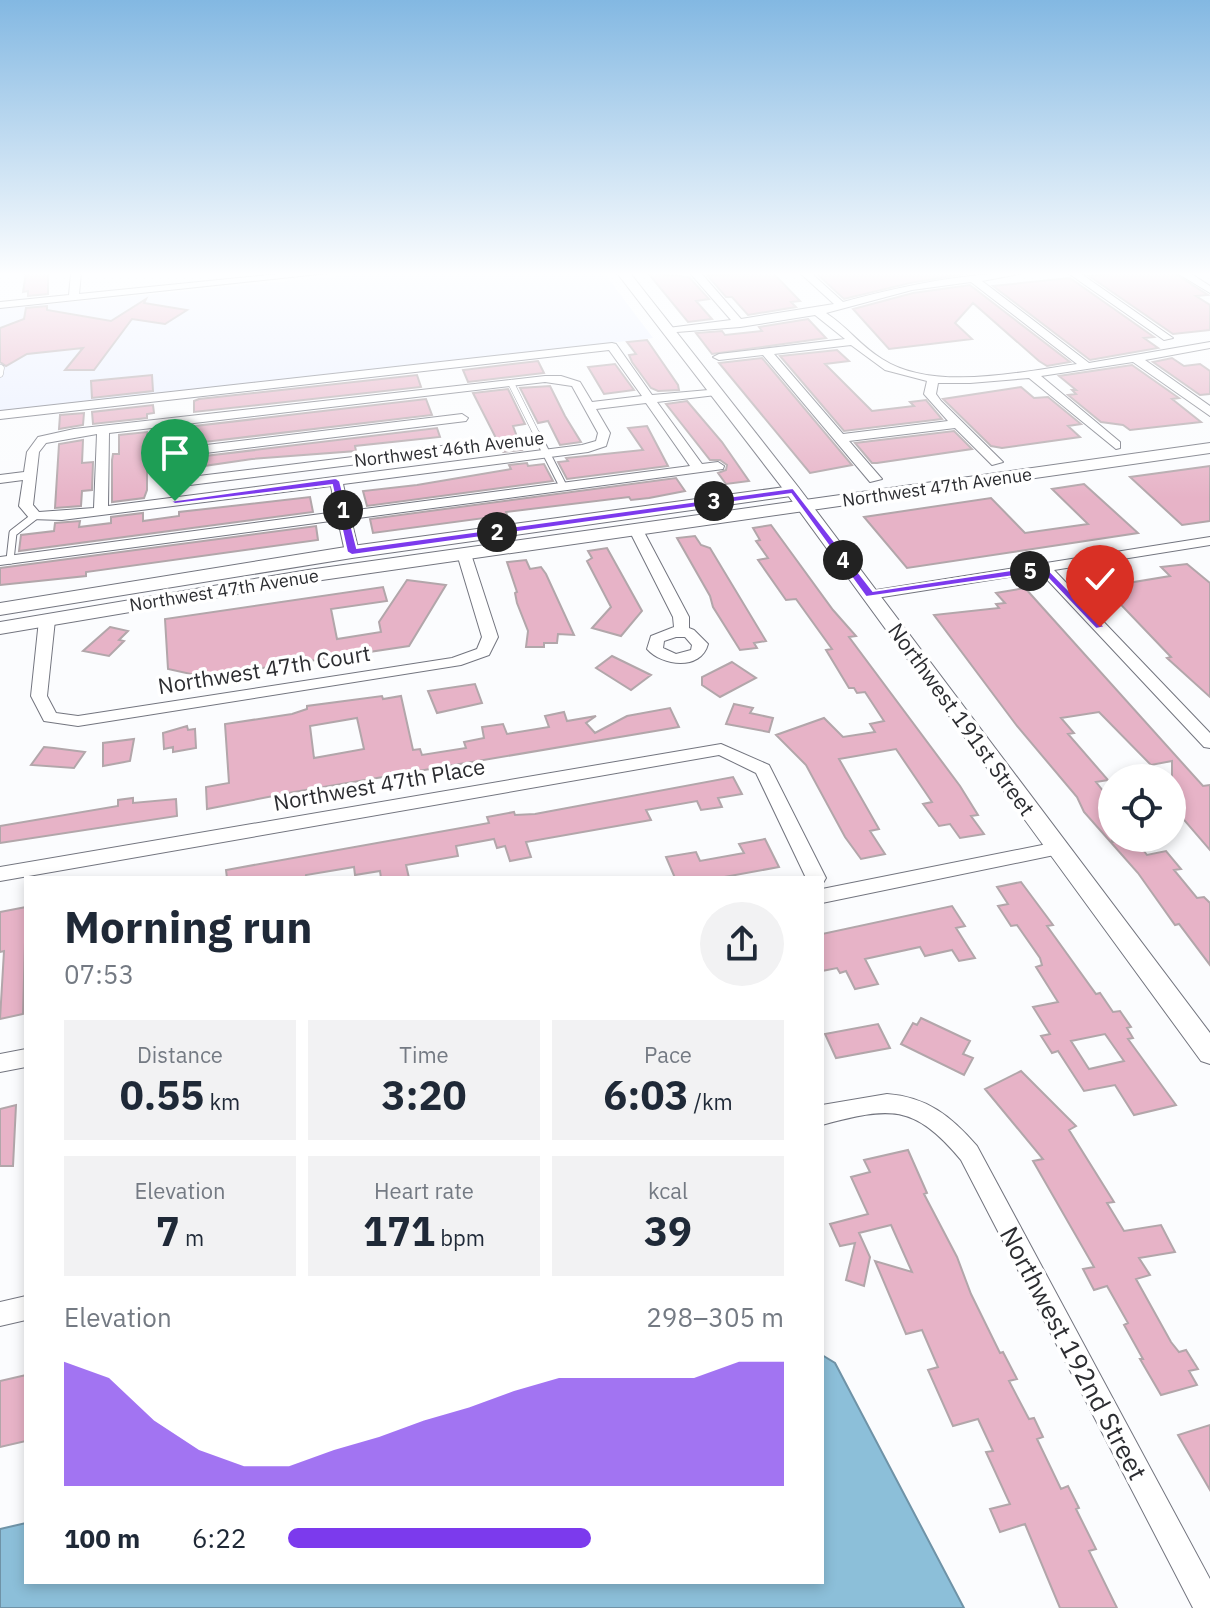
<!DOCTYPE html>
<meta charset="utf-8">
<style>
body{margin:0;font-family:"IBM Plex Sans",sans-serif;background:#f2f2f3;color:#1f2937;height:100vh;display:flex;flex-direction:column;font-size:30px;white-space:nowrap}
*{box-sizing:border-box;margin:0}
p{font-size:26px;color:#747a83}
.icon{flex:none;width:44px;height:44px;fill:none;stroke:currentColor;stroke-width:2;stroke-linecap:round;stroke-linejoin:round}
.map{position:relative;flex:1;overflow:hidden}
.drawer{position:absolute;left:24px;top:876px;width:800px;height:708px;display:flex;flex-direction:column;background:#fff;border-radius:0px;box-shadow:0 4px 12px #0003}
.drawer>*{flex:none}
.buttons{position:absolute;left:1098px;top:764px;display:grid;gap:16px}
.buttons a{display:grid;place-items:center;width:88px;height:88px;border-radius:50%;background:#fff;box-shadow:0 4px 12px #0003;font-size:40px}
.pin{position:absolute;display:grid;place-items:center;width:68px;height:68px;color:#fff;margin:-82px -34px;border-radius:50% 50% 50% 0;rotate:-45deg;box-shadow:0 0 8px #0007}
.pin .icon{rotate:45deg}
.km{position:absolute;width:40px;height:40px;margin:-20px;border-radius:50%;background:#222;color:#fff;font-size:22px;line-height:40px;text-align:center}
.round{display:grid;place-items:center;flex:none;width:84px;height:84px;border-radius:42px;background:#f2f2f3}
.headline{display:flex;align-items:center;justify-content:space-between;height:136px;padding:0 40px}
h1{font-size:44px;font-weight:700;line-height:60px}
.metrics{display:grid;grid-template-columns:repeat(3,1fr);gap:12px;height:136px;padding:8px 40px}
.metrics div{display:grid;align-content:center;border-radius:0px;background:#f2f2f3;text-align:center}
.metrics b{font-size:40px;font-weight:700}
.metrics small{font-size:22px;font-weight:400}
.metrics p{font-size:22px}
.chart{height:224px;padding:16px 40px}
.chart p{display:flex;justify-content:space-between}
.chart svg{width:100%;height:144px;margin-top:8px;fill:#7c3aed;opacity:.7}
ul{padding:0 40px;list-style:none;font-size:26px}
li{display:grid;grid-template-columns:128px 96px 1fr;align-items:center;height:60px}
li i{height:20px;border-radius:10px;background:#7c3aed}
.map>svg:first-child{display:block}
.built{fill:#ebf0ff}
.water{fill:#8cbfd9;stroke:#6f93a7;stroke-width:2}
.building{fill:#e7b3c7;stroke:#b2a6aa;stroke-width:2;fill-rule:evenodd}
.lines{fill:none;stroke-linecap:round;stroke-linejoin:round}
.service-far1-casing{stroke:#73757f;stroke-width:7}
.service-casing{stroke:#73757f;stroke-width:9}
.minor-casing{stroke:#73757f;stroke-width:2}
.tertiary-casing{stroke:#73757f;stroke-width:2}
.secondary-casing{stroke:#73757f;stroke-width:2}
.service-far1{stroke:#fff;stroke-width:6}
.service{stroke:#fff;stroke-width:7}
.minor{fill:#fff;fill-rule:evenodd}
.tertiary{fill:#fff;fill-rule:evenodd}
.secondary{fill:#fff;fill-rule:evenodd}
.route{fill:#7c3aed;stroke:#fff;stroke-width:2}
.labels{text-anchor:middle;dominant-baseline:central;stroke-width:7;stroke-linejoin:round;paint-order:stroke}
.far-street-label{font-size:18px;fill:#2c2d31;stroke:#fff}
.street-label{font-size:22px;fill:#2c2d31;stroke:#fff}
.near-street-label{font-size:26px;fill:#2c2d31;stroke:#fff}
</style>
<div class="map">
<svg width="1210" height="1608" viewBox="0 0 1210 1608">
<rect width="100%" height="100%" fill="#fbfcfe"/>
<!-- built -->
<path class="built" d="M369 273H604L653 338 0 412V309Z"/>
<!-- water -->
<path class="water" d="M822 1355 835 1363 964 1608H0V1529L26 1523V1582H822Z"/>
<!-- building -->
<path class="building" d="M26 273H48V294L28 296V291L23 292Z
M648 273 689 277 709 299 696 301 712 319 688 322Z
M773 273 800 301 791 302 796 307 748 315 732 297H726L707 275Z
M816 273H969L910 283 844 299Z
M1115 273H1174L1208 295 1196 296 1210 305V330L1173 334 1089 276Z
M1070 278 1154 337 1144 338 1158 348 1090 360 993 286Z
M970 285 1070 362 1047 366 1039 361 973 303 955 323 972 339 889 349 853 309 913 293Z
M146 299 144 303 187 310 165 324 132 319 94 370H65L83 348 27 354 6 366 0 362V328L24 319 26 308 47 306V310L111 321Z
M808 319 826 338 712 354 696 333 722 331 725 335 762 331 759 327Z
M647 340 678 385 679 390 658 391 651 388 632 362 629 355 636 354 627 342Z
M837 350 849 361 825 364 872 411 914 406 910 402 926 400 942 419 844 431 780 356Z
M762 358 852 465 810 473 719 363Z
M1172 358 1184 366 1200 364 1210 371V394L1200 395 1153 362Z
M538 361 544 373 468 382 463 370Z
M615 364 634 390 604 394 588 367Z
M1132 365 1179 398 1172 399 1201 422 1130 430 1123 425 1101 422 1068 395 1076 394 1072 390H1076L1059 376Z
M152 375 153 391 92 398 91 381Z
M417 375 421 387 194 412V401L199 399Z
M550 386 565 416 581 442 560 445 548 421 538 423 520 388Z
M1021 387 1034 398 1048 397 1081 424 1068 426 1080 437 1002 448 991 446 943 399Z
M508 389 525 424 513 426 522 450 503 452 473 393Z
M426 399 432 415 196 443 195 426Z
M687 401 722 442 749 481 726 484 718 473 726 470 727 465 720 460H710L666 404Z
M153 405 154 413 147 414V418L93 424 92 412Z
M84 413 83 425 59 429 60 415Z
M647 426 668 466 567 479 558 462 568 461 566 458 643 450 628 428Z
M437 428 440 437 355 446 356 451 252 459 197 467V457Z
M954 431 972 449 877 463H872L855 443Z
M147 432V490L144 498 112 502V460L113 454H119V435Z
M83 440 82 463 93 462 92 490 82 491 81 506 55 508 59 444Z
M527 463 528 466 544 464 553 481 367 506 363 491 417 485 511 469 509 465Z
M1210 466V521L1182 525 1130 477Z
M676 478 685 491 649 498 631 500 629 497 506 512 507 515 373 533 370 519Z
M1084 484 1138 533 907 568 864 517 991 498 1025 533 1088 524 1052 489Z
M310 497 313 512 19 551 21 535 54 531 55 523 80 521 79 527 111 523V517L143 513V521L179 516V512Z
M771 525 833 610 856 636 849 637 960 786 978 815 971 816 984 834 960 838 950 824 939 826 923 804 932 802 896 749 839 759 879 829 870 831 885 854 861 859 845 837 806 765 776 735 824 718 843 737 875 732 870 724 884 721 865 692 857 693 854 688H849L826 650 832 649 796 599 786 600 758 560 768 558 756 541 760 540 753 528Z
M316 526 318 540 86 572V576L0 585V568Z
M695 536 701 545 710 548 766 641 754 643 757 648 740 650 713 607 710 596 677 538Z
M607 548 642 611 621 636 592 628 611 607 587 561 592 558 588 551Z
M526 560 530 569 541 567 546 574 574 635 558 634 557 643H544V647H526L528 631 517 603 515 593 517 592 507 562Z
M1187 564 1210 583V697L1167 658 1171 657 1104 587 1170 576 1161 567Z
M407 580 446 585 409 646 190 679 191 674 168 669 165 619 383 587 387 601 331 609 337 639 381 632 379 622Z
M1025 588 1203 786 1210 785V850L1172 806V761L1151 765 1099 712 1061 718 1074 733 1068 734 1108 780 1096 782 1112 802V842L1134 838 1147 855 1166 851 1181 869 1174 870 1197 898 1204 897 1210 903V965L1179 924 1175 925 1138 873 1084 812 1077 797 1017 726 934 615 999 608 996 604 1005 603 996 593Z
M110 627 128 631 119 640 124 641 109 656 83 651Z
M612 656 651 675 631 690 596 668Z
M732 662 756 678 720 697 702 685V677Z
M475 684 482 703 437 713 428 691Z
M382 696 383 699 401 696 413 750 420 749 422 755 466 748 464 742 484 738 482 727 503 724 507 734 549 727 545 716 564 712 567 721 596 716 586 723 595 733 627 716 670 708 679 727 294 792 207 809 206 787 229 783 225 724 292 714 307 709V706ZM357 718 364 749 314 758 310 726Z
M734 704 753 708 750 713 773 718 769 732 726 724Z
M187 726 188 730 195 729 196 748 173 752V747L164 749 163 733Z
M134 739 130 761 103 766V743Z
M44 747 54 748 85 752 74 768 31 765Z
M733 777 742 794 718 798 722 807 701 810 697 801 646 810 651 820 526 842 531 857 510 861 505 846 497 848 494 839 456 846 458 856 406 865 409 878H381L380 871 355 875 354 867 306 875V878H227L226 870 489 823 487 817 514 812 515 815 535 814Z
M133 798V803L176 799 177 816 0 843V826L118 806V800Z
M765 839 779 867 719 878H675L666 857 696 852 700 861 744 853 739 844Z
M1021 882 1053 925 1047 926 1096 994 1100 993 1113 1012 1120 1011 1131 1027 1127 1028 1133 1038 1128 1039 1176 1105 1134 1115 1115 1085 1084 1091 1058 1051 1052 1053 1041 1036 1050 1034 1033 1007 1058 1002 1036 967 1042 965 1040 958 1017 925 1011 926 998 906 1008 904 997 887ZM1105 1034 1124 1061 1089 1069 1071 1041Z
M952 906 965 926 956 928 975 958 959 961 952 950 925 956 920 947 865 959 878 984 855 989 846 971 840 973 837 968 822 971V934Z
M26 907 23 1014 0 1019 4 951 0 952V912Z
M921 1018 970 1041 963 1054 973 1058 964 1075 901 1044 913 1023 917 1025Z
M878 1024 890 1048 836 1058 825 1034Z
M1021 1071 1076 1126 1069 1130 1114 1202 1107 1203 1124 1231 1161 1225 1175 1252 1139 1258 1150 1275 1136 1279 1171 1342 1179 1352 1186 1350 1198 1369 1189 1371 1197 1385 1161 1395 1140 1359H1143L1124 1325 1128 1323 1107 1286 1094 1290 1083 1269 1094 1267 1033 1161 1043 1159 985 1089Z
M16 1105 13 1166H0V1109Z
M908 1150 927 1193 924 1194 957 1257 971 1294 1000 1353 1003 1352 1017 1379 1009 1381 1029 1419 1034 1418 1043 1437 1037 1439 1061 1489 1068 1486 1079 1508 1076 1509 1096 1549 1089 1551 1117 1608H1060L1025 1524 1000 1532 990 1509 1010 1504 986 1452 993 1451 978 1419 953 1426 928 1370 938 1367 922 1330 906 1334 875 1261 912 1272 891 1225 859 1233 870 1257 864 1286 846 1280 855 1243 840 1246 830 1224 868 1214 851 1177 870 1172 864 1160Z
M26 1375V1441L0 1447V1381Z
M1210 1425V1490L1178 1435Z"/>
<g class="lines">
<!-- service-far1 casing -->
<g class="service-far1-casing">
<path id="service-far1" d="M0 374 1 368
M511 383 538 437"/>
</g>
<!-- service casing -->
<g class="service-casing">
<path id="service" d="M537 435 563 486
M10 560 13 533 35 516"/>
</g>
<!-- minor casing -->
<g class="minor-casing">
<path id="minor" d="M71 273H81L79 294 289 273H328L0 308V302L69 295Z
M690 273H701L741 319 834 304 800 273H811L843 302C903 286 962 273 1024 273L982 281 1089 363 1210 342V348L1145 360 1210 406V416L1133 362 1041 376 1120 442V448L1116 449 1029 378 970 383H938L936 394 941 401 1003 462 992 465 955 428 849 441 882 479 870 482 763 355 719 360 713 357 719 354 845 339 815 315 740 327 664 333V329L668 328 731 320ZM971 282 1077 364C1020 372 933 392 882 359 860 346 848 327 826 313L912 290ZM851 345 885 370 927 381 924 394 948 421 843 434 774 354Z
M1068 273H1080L1173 338 1164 340Z
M1177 273H1190L1210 286V293Z
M612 343 616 344 652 395 720 389 722 391 716 395 657 402 702 464 718 462 724 466 723 469 351 519 359 552 352 556 345 552 338 520 0 565V557L336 512 331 486 62 520 30 519 19 506 23 480 0 483V475L24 472 27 452 38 437 74 429 545 376H561L580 382 592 402 642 396 609 350 0 419V411ZM545 382 572 386 598 433 596 441 582 445 108 506 109 433ZM646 403 690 466 349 511 343 484 588 452 606 446 610 433 596 409ZM97 434 94 508 39 512 33 505 39 452 46 443Z
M462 414 468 418 466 421 173 457 167 453 173 449Z
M474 442 480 446 478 449 174 487 167 483 174 479Z
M636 526 643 530 689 617V628L694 630 708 644C701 671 662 666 647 649L651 636 674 627 673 617 629 530ZM676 637H685L692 645 691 650 676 654 663 648 664 641Z
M1210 537V545L1054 570 1210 733V748L1204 747 1040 572 870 599 863 595 870 591Z
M464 550 471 554 498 637 489 655 461 665 78 726 44 721 31 696 39 620 47 615 55 620 47 696 56 713 78 716 452 658 477 649 482 637 457 554Z
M721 744 769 765 826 878 823 883 822 878H806L756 773 719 755 0 881V867Z
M1057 842 1066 848 1064 853 822 903V889Z
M26 1049V1067L0 1072V1054Z
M887 1094C927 1097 951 1116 977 1146L1210 1579V1608H1193L961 1160C913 1103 890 1107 822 1125V1105Z
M26 1296V1320L0 1326V1302Z"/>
</g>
<!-- tertiary casing -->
<g class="tertiary-casing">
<path id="tertiary" d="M617 273H630L799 488 1210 1033V1064L1201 1061 787 494Z"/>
</g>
<!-- secondary casing -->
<g class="secondary-casing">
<path id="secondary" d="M1210 443V453L308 582 0 634V622L308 570Z
M785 487 794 492 791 496 352 558 0 615V603L352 546Z"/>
</g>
<!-- service-far1 -->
<use href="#service-far1" class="service-far1"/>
<!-- service -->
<use href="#service" class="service"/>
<!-- minor -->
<use href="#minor" class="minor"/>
<!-- tertiary -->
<use href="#tertiary" class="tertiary"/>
<!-- secondary -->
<use href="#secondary" class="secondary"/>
</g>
<!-- sky -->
<linearGradient id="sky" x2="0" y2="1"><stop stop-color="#83b8e2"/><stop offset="0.55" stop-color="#fdfeff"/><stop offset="1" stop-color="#fdfeff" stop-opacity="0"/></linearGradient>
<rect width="1210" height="498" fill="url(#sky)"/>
<!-- route -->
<path class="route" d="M336 478 340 481 357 548 793 488 873 591 1044 565 1105 627 1096 629 1042 572 866 597 791 494 352 555 347 552 332 485 175 504 170 501Z"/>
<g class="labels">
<!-- far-street labels -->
<g class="far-street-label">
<text transform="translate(449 449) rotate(-7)">Northwest 46th Avenue</text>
<text transform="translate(937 487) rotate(-8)">Northwest 47th Avenue</text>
<text transform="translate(224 590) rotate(-9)">Northwest 47th Avenue</text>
</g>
<!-- street labels -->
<g class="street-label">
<text transform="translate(264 669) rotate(-9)">Northwest 47th Court</text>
<text transform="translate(962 719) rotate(54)">Northwest 191st Street</text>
<text transform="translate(379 784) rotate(-10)">Northwest 47th Place</text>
</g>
<!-- near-street labels -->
<g class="near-street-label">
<text transform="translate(1074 1353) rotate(62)">Northwest 192nd Street</text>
</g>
</g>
</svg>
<div class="buttons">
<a><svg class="icon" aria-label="locate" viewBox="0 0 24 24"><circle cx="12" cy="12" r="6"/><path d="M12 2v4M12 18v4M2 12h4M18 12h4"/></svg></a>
</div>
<div class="pin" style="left:175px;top:501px;background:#1e9e55"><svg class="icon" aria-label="arrive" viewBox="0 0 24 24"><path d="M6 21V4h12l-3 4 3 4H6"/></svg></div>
<div class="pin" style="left:1100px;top:627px;background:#d93025"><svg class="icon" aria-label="check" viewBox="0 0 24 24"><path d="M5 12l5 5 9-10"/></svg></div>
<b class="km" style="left:343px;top:510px">1</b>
<b class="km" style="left:497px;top:532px">2</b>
<b class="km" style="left:714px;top:501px">3</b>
<b class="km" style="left:843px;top:560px">4</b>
<b class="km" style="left:1030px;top:571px">5</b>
<section class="drawer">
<div class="headline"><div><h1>Morning run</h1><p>07:53</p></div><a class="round"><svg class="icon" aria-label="share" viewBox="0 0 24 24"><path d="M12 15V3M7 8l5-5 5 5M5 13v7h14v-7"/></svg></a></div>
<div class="metrics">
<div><p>Distance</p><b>0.55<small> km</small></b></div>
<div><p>Time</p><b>3:20</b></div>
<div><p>Pace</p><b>6:03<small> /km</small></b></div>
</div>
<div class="metrics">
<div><p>Elevation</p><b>7<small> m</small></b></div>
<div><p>Heart rate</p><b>171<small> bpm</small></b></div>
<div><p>kcal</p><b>39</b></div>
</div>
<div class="chart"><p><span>Elevation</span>298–305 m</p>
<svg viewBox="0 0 160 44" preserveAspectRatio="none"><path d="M0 44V6L10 11L20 24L30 33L40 38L50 38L60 33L70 29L80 24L90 20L100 15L110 11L120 11L130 11L140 11L150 6L160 6V44z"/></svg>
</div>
<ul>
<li><b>100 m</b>6:22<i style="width:61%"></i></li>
</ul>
</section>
</div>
